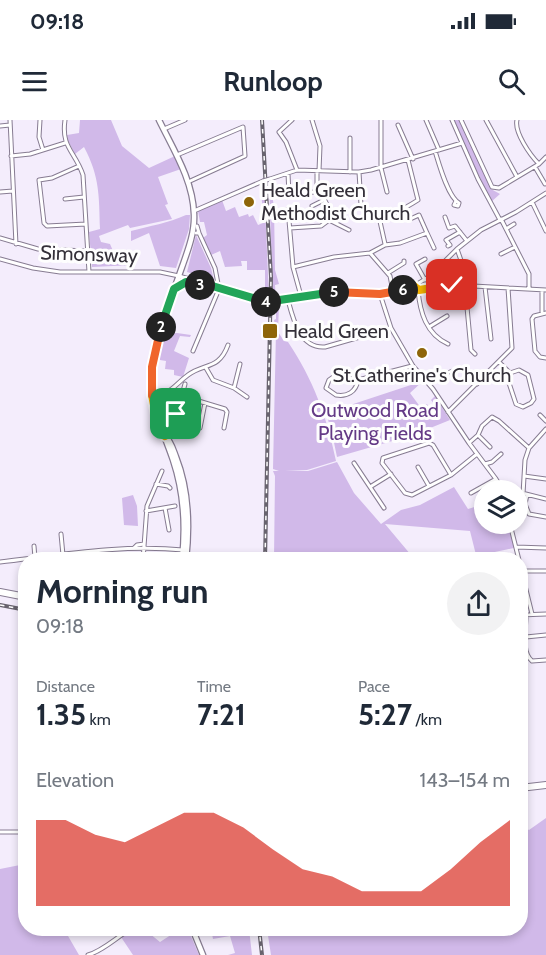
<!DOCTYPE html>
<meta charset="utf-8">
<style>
body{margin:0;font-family:Cabin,sans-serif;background:#f2f2f3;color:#1f2937;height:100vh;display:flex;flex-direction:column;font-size:22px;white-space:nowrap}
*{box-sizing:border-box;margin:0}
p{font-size:20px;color:#747a83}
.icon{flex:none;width:33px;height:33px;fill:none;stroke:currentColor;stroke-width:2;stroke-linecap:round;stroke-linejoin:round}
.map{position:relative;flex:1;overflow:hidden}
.panel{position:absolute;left:18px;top:432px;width:510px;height:384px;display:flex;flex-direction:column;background:#fff;border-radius:24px;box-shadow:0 3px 9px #0003}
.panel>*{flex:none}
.buttons{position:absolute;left:474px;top:360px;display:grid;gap:12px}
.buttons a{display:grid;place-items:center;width:54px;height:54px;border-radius:50%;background:#fff;box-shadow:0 3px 9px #0003;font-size:30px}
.pin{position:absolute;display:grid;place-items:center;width:51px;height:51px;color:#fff;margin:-26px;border-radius:12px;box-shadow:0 3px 9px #0006}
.km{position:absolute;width:30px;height:30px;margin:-15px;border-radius:50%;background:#222;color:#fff;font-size:16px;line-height:30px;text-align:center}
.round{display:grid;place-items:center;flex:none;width:63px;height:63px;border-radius:32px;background:#f2f2f3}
.overview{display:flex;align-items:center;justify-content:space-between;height:102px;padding:0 18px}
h1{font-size:33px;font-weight:800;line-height:45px}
.stats{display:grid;grid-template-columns:repeat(3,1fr);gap:9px;height:102px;padding:6px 18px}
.stats div{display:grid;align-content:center}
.stats b{font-size:30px;font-weight:800}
.stats small{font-size:16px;font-weight:400}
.stats p{font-size:16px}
.chart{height:168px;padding:12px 18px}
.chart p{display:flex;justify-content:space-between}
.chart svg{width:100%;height:108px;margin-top:6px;fill:#d93025;opacity:.7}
.status{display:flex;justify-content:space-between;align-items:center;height:42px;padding:0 30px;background:#fff;direction:ltr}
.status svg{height:16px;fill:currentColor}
header{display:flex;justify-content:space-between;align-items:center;height:78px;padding:0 18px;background:#fff;font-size:27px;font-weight:800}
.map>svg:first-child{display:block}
.green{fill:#d1b9e9}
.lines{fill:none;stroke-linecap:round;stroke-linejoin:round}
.minor-casing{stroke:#877c92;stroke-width:5}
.major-casing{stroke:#877c92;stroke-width:7}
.highway-casing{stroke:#877c92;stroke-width:8}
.minor{stroke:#fff;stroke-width:3}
.major{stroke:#fff;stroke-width:4.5}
.highway{stroke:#fff;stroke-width:6}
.rail-casing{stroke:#68636e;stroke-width:4}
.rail{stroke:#fefefe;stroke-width:1.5;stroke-dasharray:4.5;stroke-linecap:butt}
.minor-bridge-casing{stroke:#877c92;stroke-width:5;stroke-linecap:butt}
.minor-bridge{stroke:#fff;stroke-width:3}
.split-1-casing{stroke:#fff;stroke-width:12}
.split-2-casing{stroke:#fff;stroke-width:12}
.split-3-casing{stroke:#fff;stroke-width:12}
.split-4-casing{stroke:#fff;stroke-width:12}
.split-5-casing{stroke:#fff;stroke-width:12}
.split-6-casing{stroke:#fff;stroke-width:12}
.split-7-casing{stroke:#fff;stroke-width:12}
.split-1{stroke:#f5b400;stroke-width:8}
.split-2{stroke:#f0652b;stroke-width:8}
.split-3{stroke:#22a559;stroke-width:8}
.split-4{stroke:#22a559;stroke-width:8}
.split-5{stroke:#22a559;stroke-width:8}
.split-6{stroke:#f0652b;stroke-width:8}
.split-7{stroke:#f5b400;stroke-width:8}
.poi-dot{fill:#8e6509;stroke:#fefefe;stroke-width:2}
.labels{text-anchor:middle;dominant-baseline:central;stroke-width:6;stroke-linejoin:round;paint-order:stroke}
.poi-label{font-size:20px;fill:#332f38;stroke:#fefefe;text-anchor:start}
.street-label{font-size:20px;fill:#332f38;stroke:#fefefe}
.park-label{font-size:20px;fill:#643a86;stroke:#fefefe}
</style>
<div class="status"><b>09:18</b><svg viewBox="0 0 49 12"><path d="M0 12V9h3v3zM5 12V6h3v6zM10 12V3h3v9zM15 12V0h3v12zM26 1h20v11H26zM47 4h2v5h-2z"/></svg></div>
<header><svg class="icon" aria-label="menu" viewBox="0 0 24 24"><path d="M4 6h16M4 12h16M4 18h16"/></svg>Runloop<svg class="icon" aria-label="search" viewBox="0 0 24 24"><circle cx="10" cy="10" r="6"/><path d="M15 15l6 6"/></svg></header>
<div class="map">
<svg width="546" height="835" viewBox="0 0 546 835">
<rect width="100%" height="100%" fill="#f4edfc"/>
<!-- green -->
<path class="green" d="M80 0H111L122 26 149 48 175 36 181 49 158 57 168 84 165 85 172 99 130 108 128 105 99 116 101 122 110 124 117 140 126 142 133 141 134 145 92 147 89 112 100 109C99 76 100 57 84 27L75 34 68 21 67 15 79 13Z
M453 0H460L491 69 500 74 491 82Z
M269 62H270L274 87 275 150 279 164 275 165 276 180H273Z
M261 63H264L269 178 266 180 256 177 258 174H265V150H247V141H241L242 146 225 147 220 131 211 135 203 118 207 115 204 102H200L198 91 222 80 226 91 235 87 239 97 248 94 249 97 253 95 258 105 263 103Z
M186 95H190L189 109 176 148 160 146 149 113 131 121V111C150 106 168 103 186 95Z
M196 115 211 148 214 160 187 152Z
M279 184 278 212 284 221 288 222C313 259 327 297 336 341L307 350 285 351H308L337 342 354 373 381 404 401 390 420 385 454 367 468 389 484 384V404H508L514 428 490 433V438L477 439 470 411 385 404 411 435 409 439H274L275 356 273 351H279L273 349 276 211 274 200 276 199V185Z
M177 213 191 215 190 217 180 216 174 231 189 238 183 257 174 255V250L165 249 166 241 160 240V229L165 214Z
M423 261 410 273 421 288 427 284 429 287 434 284 431 280 435 276 450 300 413 315 337 337 332 313 326 293Z
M133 375 137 386 138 406 124 405 122 378Z
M546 698V835H271L267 809 520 808 521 706 529 710Z
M25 744 26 808 64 809 79 835H0V749Z
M138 808 144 809 160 822 180 809H188L199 835H133L121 817Z
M211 809H249L252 835H228L235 833 230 816 213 819Z"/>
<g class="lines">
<!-- minor casing -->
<g class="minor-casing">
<path id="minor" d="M10 0 16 124
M40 0 39 17 43 30
M65 0C61 28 75 31 83 55L89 152
M292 0 279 12 286 22 297 50
M312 0 320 26 319 51
M381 0V48L387 72
M426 0 439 30
M452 0 478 59 500 100
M461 0 492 67 499 68 539 44C530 35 514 12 517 0
M486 0 517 57
M398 5 413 39
M0 6 10 5
M164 9 185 0
M435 31C439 44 448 77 459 83L458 86 454 85 456 81
M177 35 243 7 245 36 188 62
M11 36 30 34 65 23
M539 44 546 37
M79 46 52 58 39 60 44 103 47 106 86 104
M535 47 545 64
M350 52V18
M359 52 361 85C364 90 369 97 376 97 389 98 407 87 418 80L408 40
M288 53 289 75
M270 59 297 50 359 52 371 50 462 23
M0 72 13 71
M301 72V74L320 71
M65 79 84 77
M532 82 546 111
M312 86 324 80
M288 89 293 147 301 176
M194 91 263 61
M379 97 385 124
M445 97 449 108 455 106 467 121
M501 99 529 154V168
M329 100 349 110
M290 108 321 106 329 100 331 93 317 64V51
M506 109 514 104
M196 113H199L197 106
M199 113 215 148 219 169
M427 113 434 128
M0 118 38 129 88 131
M448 126 450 125 446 120 460 112
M457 129 470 166
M370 133 390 156 393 171
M501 134 515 127
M0 139 33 148 60 152H160L179 156 268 182
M425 139 416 144 425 160
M293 147 334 137 370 133 385 125 400 123 427 113 419 95 408 100
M388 153 404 143V141
M414 166 419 170 455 165 546 170
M465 166 471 230 475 234
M177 167 186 162 207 166
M485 167 491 219
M418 170C420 192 426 214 448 224
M542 170V192
M380 174 391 208 413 246 433 269 469 323 496 359 503 370
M288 180C293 199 300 229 325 227L391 208
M273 182 319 173 380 174 414 166 430 156 457 129 481 110 516 92 546 73
M546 193 534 196 532 199 535 231 540 237 546 238
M429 207 447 196
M193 231 219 169
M499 242 510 253
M206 248 213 260 234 268 247 277
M519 250 528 255 534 279 531 283 523 287 516 284 508 260 510 253Z
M450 252 461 248 477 264
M339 253H350L358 260C356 272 347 277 336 275L326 268 329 260Z
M358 260 412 246
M234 268 240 244
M153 276C174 272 173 266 188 255 204 243 219 250 228 225
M182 276 225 289 227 292 224 308
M448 292 512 228 508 168
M540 295 546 301
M200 308 205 283
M478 315 482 306 492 297 499 301 529 328
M165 316 172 311 185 264
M469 323 478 315 490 327
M354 343 384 388
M485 344 492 342 501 334
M418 347 429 366
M451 355 433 325 429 323 383 338 382 343 405 373 412 375 451 355 477 334
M524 356 546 359
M156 364 168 366 170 368
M370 367 391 354
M502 369 510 370
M518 372 546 379
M471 373 496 359
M523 374 525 340 529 328 546 309
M527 375 525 384 529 394 546 397
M165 388 169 410
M146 391 175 386
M510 404 519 440
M61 414 63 435
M34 426 35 438
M516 427 546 428
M134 428 137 425 144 424
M143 440 147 386 162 351
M0 442C60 435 123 424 183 430
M520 445 532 494
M522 451H546
M520 495 546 494
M526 495C526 509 521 532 532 541L546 540
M526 517 546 515
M0 712H26
M88 835C105 830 117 816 133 808"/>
</g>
<!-- major casing -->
<g class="major-casing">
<path id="major" d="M159 0C173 29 193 60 194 94 195 112 188 130 182 147 169 185 150 225 152 266 153 293 165 316 173 340 184 373 186 405 182 440
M165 316C171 321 173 329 176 337 189 370 190 405 186 440
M192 808 203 835"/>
</g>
<!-- highway casing -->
<g class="highway-casing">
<path id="highway" d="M0 472 26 477
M520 668 546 665"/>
</g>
<!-- minor -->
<use href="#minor" class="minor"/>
<!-- major -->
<use href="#major" class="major"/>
<!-- highway -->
<use href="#highway" class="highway"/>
<!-- rail casing -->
<g class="rail-casing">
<path id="rail" d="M262 0 271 157 265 440
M0 485 26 490
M259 808 262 835"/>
</g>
<!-- rail -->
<use href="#rail" class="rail"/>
<!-- minor-bridge casing -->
<g class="minor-bridge-casing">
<path id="minor-bridge" d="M263 61 270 59
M268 182H273"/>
</g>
<!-- minor-bridge -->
<use href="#minor-bridge" class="minor-bridge"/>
</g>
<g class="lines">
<!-- split-1 casing -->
<g class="split-1-casing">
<path id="split-1" d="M152 275 156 295 165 316 172 311 176 294"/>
</g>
<!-- split-2 casing -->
<g class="split-2-casing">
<path id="split-2" d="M152 275V247L161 207"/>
</g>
<!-- split-3 casing -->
<g class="split-3-casing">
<path id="split-3" d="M161 207 174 169 186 162 200 165"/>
</g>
<!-- split-4 casing -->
<g class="split-4-casing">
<path id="split-4" d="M200 165H209L266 182"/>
</g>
<!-- split-5 casing -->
<g class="split-5-casing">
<path id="split-5" d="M266 182 334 172"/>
</g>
<!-- split-6 casing -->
<g class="split-6-casing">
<path id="split-6" d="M334 172 380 174 403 170"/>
</g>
<!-- split-7 casing -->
<g class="split-7-casing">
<path id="split-7" d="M403 170 414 166 419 170 452 165"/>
</g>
<!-- split-1 -->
<use href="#split-1" class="split-1"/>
<!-- split-2 -->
<use href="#split-2" class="split-2"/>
<!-- split-3 -->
<use href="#split-3" class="split-3"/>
<!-- split-4 -->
<use href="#split-4" class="split-4"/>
<!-- split-5 -->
<use href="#split-5" class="split-5"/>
<!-- split-6 -->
<use href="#split-6" class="split-6"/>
<!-- split-7 -->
<use href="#split-7" class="split-7"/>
</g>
<!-- markers -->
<g class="poi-dot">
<circle cx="249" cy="82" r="6"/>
<rect x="262" y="203" width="16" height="16" rx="3"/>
<circle cx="422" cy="233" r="6"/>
</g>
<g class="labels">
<!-- poi labels -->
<g class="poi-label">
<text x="261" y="70">Heald Green<tspan x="261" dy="23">Methodist Church</tspan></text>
<text x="284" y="211">Heald Green</text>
<text x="422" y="255" text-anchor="middle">St.Catherine's Church</text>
</g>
<!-- street labels -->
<g class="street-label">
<text transform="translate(89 134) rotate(2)">Simonsway</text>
</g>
<!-- park labels -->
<g class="park-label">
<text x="375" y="290">Outwood Road<tspan x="375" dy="23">Playing Fields</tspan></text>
</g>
</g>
</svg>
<div class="buttons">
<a><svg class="icon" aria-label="layers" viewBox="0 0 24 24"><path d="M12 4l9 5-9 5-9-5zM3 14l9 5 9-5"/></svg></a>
</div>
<div class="pin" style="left:176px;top:294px;background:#1e9e55"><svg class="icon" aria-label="arrive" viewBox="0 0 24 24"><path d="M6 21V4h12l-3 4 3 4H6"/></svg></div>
<div class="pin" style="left:452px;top:165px;background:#d93025"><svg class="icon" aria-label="check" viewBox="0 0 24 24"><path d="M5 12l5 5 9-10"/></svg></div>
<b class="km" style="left:161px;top:207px">2</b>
<b class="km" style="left:200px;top:165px">3</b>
<b class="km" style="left:266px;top:182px">4</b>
<b class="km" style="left:334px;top:172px">5</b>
<b class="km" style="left:403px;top:170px">6</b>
<section class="panel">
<div class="overview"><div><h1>Morning run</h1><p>09:18</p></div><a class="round"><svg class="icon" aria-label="share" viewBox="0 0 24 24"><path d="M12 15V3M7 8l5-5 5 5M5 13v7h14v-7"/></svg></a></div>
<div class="stats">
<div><p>Distance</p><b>1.35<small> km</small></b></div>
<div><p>Time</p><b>7:21</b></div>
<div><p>Pace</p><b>5:27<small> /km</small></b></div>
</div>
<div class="chart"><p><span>Elevation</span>143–154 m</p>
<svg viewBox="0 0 160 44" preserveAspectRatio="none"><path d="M0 44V9L10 9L20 15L30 18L40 12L50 6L60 6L70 12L80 21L90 29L100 32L110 38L120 38L130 38L140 29L150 18L160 9V44z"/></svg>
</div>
</section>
</div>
